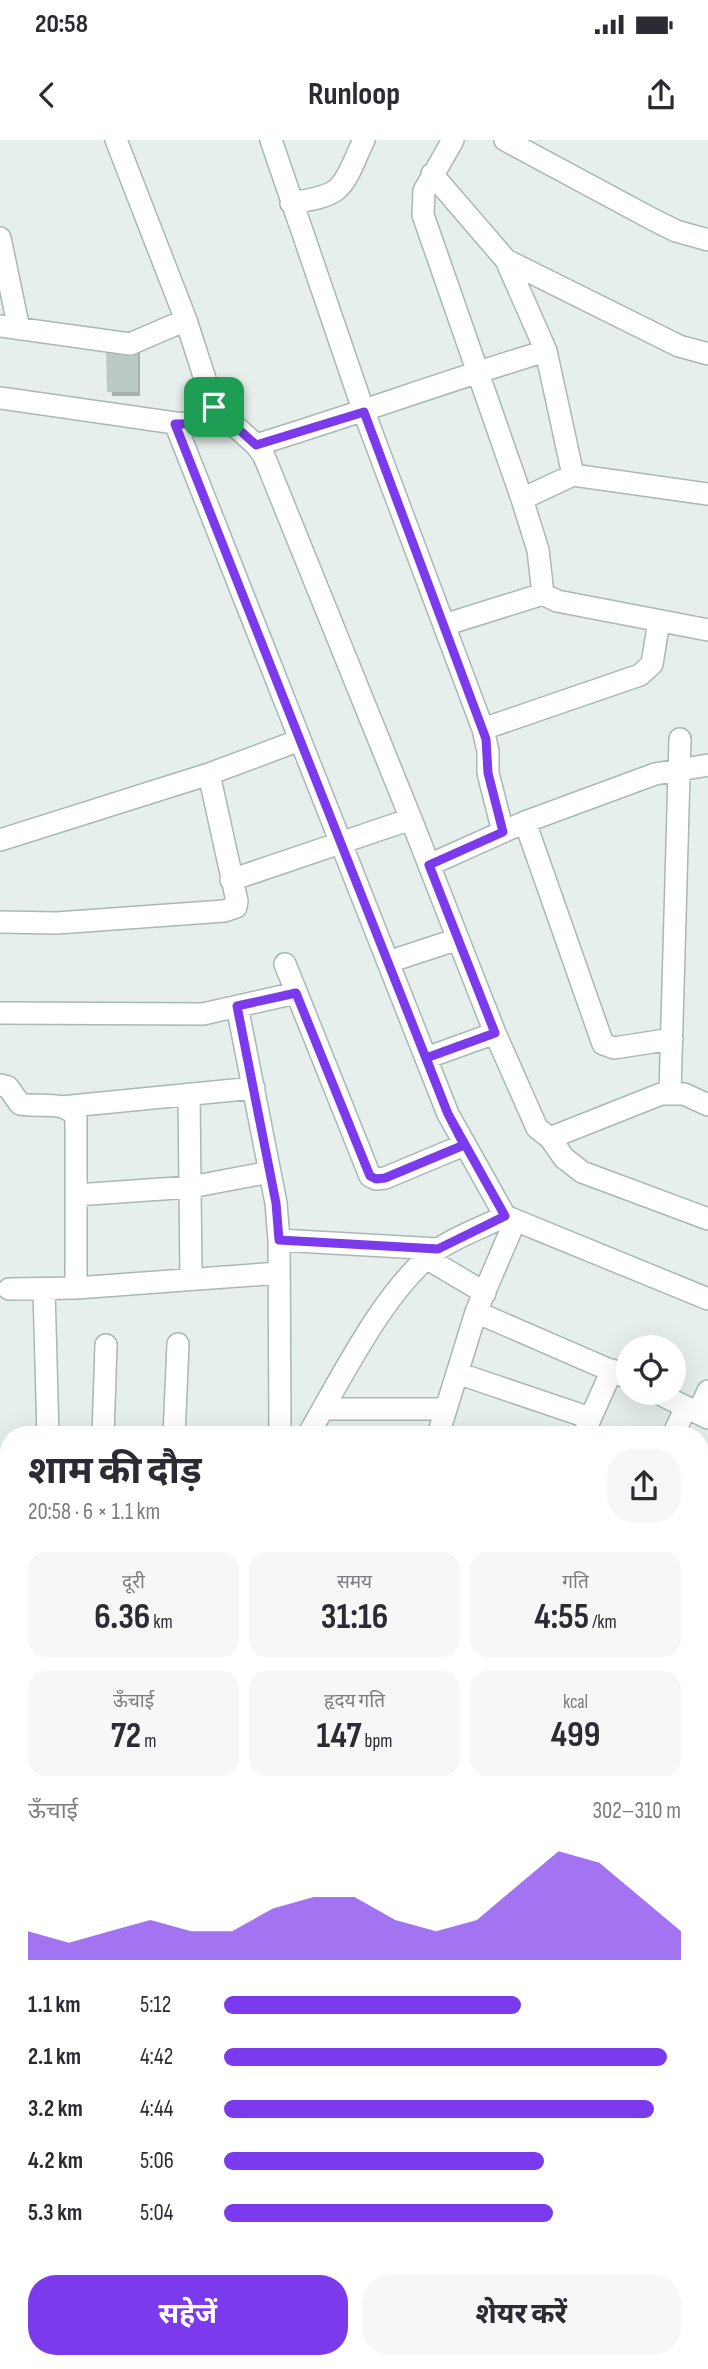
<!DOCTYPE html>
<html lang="hi">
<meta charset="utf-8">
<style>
body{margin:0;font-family:"Sofia Sans Condensed","Noto Sans Devanagari",sans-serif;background:#f7f7f7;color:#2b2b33;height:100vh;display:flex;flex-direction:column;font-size:26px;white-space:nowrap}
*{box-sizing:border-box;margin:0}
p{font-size:23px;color:#7c7c81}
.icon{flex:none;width:38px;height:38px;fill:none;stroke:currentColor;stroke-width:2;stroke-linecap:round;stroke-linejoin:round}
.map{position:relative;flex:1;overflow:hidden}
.panel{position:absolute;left:0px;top:1286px;width:709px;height:943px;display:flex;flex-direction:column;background:#fff;border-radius:28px 28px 0 0;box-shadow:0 7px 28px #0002}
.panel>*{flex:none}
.buttons{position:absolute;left:616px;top:1195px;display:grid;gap:14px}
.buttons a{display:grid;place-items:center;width:70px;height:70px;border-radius:50%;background:#fff;box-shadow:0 7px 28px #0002;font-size:35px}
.pin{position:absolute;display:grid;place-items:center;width:60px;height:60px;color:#fff;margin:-30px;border-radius:14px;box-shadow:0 4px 10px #0006}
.round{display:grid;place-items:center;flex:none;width:74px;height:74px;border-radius:28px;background:#f7f7f7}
.summary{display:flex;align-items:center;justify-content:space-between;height:119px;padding:0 28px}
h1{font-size:38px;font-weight:700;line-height:52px}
.metrics{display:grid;grid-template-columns:repeat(3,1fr);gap:10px;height:119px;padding:7px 28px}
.metrics div{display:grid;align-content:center;border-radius:18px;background:#f7f7f7;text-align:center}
.metrics b{font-size:35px;font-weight:700}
.metrics small{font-size:19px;font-weight:400}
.metrics p{font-size:19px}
.chart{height:196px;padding:14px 28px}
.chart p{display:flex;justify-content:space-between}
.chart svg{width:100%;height:126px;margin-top:7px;fill:#7c3aed;opacity:.7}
.cta{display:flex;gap:14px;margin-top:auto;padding:14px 28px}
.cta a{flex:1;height:80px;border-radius:28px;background:#7c3aed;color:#fff;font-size:28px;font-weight:700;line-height:80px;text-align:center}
.cta a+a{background:#f7f7f7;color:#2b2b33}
ul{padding:0 28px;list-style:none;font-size:23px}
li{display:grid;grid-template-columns:112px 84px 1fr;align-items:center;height:52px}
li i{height:18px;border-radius:9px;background:#7c3aed}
.status{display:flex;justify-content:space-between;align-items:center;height:49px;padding:0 35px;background:#fff;direction:ltr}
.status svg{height:19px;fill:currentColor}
header{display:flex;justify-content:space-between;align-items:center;height:91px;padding:0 28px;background:#fff;font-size:32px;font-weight:700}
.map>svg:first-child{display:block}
.water{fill:#8ec9d4}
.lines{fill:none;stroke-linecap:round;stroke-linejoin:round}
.stream{stroke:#8ec9d4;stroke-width:5}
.building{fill:#bbcac4;stroke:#b8c9c2;stroke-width:2;filter:url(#shadow)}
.minor-casing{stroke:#a8b8b2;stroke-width:24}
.minor{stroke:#fff;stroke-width:21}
.route-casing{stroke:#fff;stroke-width:14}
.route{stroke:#7c3aed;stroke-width:9}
</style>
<div class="status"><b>20:58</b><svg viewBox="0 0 49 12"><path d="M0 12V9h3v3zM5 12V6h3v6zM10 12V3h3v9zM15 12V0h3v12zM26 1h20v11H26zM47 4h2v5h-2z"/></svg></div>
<header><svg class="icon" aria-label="back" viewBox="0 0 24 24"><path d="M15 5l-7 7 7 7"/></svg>Runloop<svg class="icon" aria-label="share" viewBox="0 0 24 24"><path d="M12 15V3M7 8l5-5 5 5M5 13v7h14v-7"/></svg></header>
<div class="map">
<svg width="708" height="2229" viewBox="0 0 708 2229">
<defs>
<filter id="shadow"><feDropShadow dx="5" dy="5" stdDeviation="0" flood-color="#0004"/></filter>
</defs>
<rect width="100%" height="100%" fill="#e6efeb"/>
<!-- water -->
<path class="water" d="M708 1703V1917L700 1904V1708Z
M700 2023 708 2035V2229H418L413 2221H700Z"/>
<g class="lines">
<!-- stream -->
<path class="stream" d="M700 1676 708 1671
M700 1989 708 2002"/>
</g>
<!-- building -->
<path class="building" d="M137 206V251H108L107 207Z"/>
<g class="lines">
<!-- minor casing -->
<g class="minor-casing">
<path id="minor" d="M271 0 364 272 483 589 488 611V633L503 692
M453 0 424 51 423 75 522 359 538 410 543 454 557 461 708 490
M505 0 652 79 676 91 708 100
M432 34 506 120 546 211 573 335
M291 63C305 60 324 59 336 50 349 40 356 15 364 0
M0 98 19 189
M506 120 679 206 708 214
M0 186 130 204 186 180
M0 258 175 283 200 284 213 277 214 267 186 180 116 0
M214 267 256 305 264 316 411 679 495 893 537 988 550 998 661 954H684L708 965
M175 283 448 974 505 1076 708 1159
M256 305C354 275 449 240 546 211
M522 359 573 335 708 354
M444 485 543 454
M483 589 640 535 652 524 659 481
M525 682 603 904 614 908 672 899
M0 700 209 634 300 600
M429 725 525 682 655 634 708 625
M231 740 411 679
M0 782 57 783 224 771 236 767 237 761 209 634
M388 822 458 799
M285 824 370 1036 376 1039 385 1038 464 1005
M237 866 276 1063 279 1100 280 1295
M0 873 203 874 296 853
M426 918 495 893
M0 945 8 947 20 964C38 968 65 959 76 977V1148
M670 953 680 599
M189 954 191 1139
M61 967 254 948
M550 998 564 1018 582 1032 708 1079
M76 1055 191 1047 270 1032
M279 1100 438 1109
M428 1119 485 1153
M9 1149 76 1148 279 1133
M44 1150 48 1295
M476 1172 628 1238
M457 1233 590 1278
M658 1253 708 1278
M323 1269H446
M698 1273 708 1251
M103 1295 106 1205
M174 1295 178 1204
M308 1295C341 1239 385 1148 437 1110 457 1096 484 1087 505 1076
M438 1295 476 1172 515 1081
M583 1295 612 1230
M673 1295 686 1267
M0 1374 9 1371
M0 1476 9 1473
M0 1542 9 1577
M0 1698 9 1695
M5 1916 9 1941
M0 2092 9 2091
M52 2221 53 2229
M160 2221 165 2229
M325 2221 330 2229"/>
</g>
<!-- minor -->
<use href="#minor" class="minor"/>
</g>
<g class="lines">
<!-- route casing -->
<g class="route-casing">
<path id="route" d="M214 267 213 277 200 284H175L448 974 505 1076 438 1109 279 1100 276 1063 237 866 296 853 370 1036 376 1039 385 1038 464 1005 448 974 426 918 495 893 429 725 503 692 488 633 486 599 364 272 256 305 214 267"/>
</g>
<!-- route -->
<use href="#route" class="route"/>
</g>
</svg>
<div class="buttons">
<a><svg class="icon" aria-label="locate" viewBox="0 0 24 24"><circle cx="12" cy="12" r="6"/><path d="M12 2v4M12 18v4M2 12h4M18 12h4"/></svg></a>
</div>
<div class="pin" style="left:214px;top:267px;background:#1e9e55"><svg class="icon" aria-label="arrive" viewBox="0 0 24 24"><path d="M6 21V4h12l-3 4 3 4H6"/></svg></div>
<section class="panel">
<div class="summary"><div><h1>शाम की दौड़</h1><p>20:58 · 6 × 1.1 km</p></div><a class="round"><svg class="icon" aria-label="share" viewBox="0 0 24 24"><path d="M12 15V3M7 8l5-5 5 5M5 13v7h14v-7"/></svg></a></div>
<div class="metrics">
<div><p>दूरी</p><b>6.36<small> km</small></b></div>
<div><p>समय</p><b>31:16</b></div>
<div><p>गति</p><b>4:55<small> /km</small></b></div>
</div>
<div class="metrics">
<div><p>ऊँचाई</p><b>72<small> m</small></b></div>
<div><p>हृदय गति</p><b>147<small> bpm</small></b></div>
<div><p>kcal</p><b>499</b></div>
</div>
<div class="chart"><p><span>ऊँचाई</span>302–310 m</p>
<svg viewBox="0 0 160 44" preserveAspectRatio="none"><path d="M0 44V34L10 38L20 34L30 30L40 34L50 34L60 26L70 22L80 22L90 30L100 34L110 30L120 18L130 6L140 10L150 22L160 34V44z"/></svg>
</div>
<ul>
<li><b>1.1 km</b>5:12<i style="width:65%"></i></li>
<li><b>2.1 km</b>4:42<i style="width:97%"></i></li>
<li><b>3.2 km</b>4:44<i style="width:94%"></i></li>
<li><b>4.2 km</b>5:06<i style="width:70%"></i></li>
<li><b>5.3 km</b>5:04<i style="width:72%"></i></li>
</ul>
<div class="cta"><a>सहेजें</a><a>शेयर करें</a></div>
</section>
</div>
